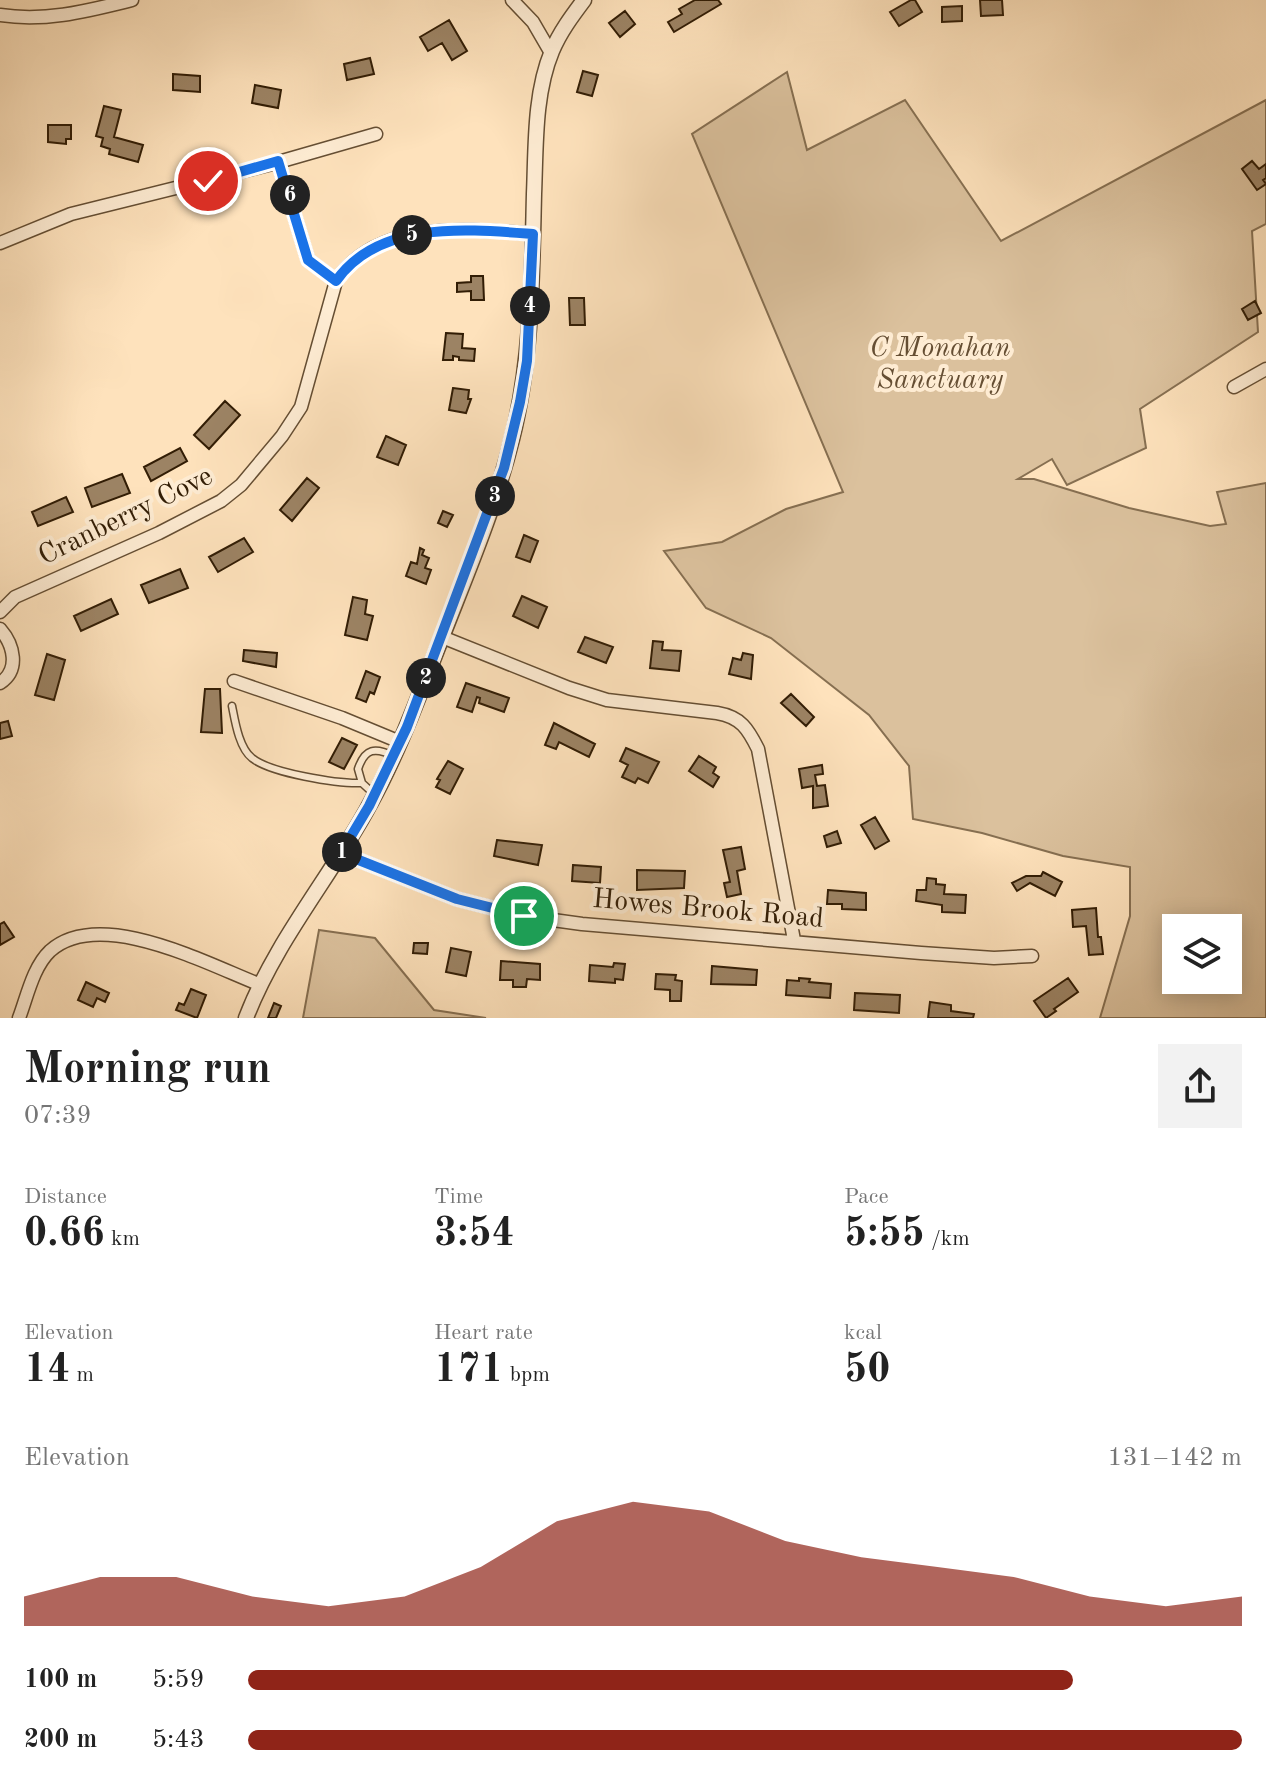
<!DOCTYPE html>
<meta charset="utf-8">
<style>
body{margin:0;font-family:"Old Standard TT",serif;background:#f2f2f2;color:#222;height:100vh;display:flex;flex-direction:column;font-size:30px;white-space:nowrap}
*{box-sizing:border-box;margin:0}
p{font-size:26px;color:#767676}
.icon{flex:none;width:44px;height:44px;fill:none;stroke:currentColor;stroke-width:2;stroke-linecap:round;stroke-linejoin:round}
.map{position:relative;height:1018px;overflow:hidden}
.sheet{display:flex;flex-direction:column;background:#fff;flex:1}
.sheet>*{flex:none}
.tools{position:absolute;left:1162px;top:914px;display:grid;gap:16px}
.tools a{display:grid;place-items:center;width:80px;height:80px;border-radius:0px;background:#fff;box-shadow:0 4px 20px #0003;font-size:40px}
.pin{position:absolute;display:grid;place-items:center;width:68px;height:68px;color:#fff;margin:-34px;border:4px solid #fff;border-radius:50%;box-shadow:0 2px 8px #0007}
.km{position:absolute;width:40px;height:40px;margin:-20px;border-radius:50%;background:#222;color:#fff;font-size:22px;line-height:40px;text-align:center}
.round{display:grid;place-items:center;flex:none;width:84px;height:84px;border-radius:0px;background:#f2f2f2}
.head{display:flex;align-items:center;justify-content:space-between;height:136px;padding:0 24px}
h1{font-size:44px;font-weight:700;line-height:60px}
.stats{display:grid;grid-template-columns:repeat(3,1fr);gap:12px;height:136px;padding:8px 24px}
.stats div{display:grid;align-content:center}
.stats b{font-size:40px;font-weight:700}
.stats small{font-size:22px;font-weight:400}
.stats p{font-size:22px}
.chart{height:224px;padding:16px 24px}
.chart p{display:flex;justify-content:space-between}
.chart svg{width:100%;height:144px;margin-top:8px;fill:#8f2418;opacity:.7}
ul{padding:0 24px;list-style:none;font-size:26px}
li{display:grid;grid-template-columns:128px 96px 1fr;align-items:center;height:60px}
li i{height:20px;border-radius:10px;background:#8f2418}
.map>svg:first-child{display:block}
.green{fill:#dbc19d;stroke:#866f51;stroke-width:2;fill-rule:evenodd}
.building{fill:#9c8364;stroke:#321d05;stroke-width:2}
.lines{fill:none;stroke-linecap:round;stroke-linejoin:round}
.service-casing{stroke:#654e33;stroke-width:9}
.minor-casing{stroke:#654e33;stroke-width:15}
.tertiary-casing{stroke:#654e33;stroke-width:17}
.service{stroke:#feecd3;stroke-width:6}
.minor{stroke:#feecd3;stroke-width:12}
.tertiary{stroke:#feecd3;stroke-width:14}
.route-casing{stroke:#fff;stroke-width:16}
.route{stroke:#1a73e8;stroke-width:10}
.labels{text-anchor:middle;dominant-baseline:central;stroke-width:8;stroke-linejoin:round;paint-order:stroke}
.park-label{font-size:28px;font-style:italic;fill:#654e33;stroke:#feecd3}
.street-label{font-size:28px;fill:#321d05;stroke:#feecd3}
</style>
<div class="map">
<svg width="1266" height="1018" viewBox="0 0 1266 1018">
<rect width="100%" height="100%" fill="#fee2bc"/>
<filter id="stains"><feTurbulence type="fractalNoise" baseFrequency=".0025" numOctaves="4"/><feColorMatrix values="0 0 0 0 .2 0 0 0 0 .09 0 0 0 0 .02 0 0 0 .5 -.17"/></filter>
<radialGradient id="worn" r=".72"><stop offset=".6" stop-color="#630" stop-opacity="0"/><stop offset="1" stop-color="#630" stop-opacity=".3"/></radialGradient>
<!-- green -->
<path class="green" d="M787 72 807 150 905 100 1001 241 1266 100V224L1252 231 1258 332 1140 409 1146 448 1067 485 1052 459 1018 479H1034L1129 508 1210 526 1226 524 1217 492 1266 483V1018H1100L1130 916V867L1063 856 982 833 913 819 909 766 869 715 771 638 706 608 664 551 722 542 786 509 843 492 692 134ZM1176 928H1228V980H1176Z
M319 930 375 938 434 1010 486 1018H303Z"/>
<!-- building -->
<path class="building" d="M695 0H718L721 4 674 32 668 22 682 14 679 9Z
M911 0H915L922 12 899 26 890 12Z
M980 0H1002L1003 15 981 16Z
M962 6V21L942 22V7Z
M625 11 635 24 620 37 609 23Z
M449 20 467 51 452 60 442 43 428 51 420 37Z
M370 58 374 74 347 80 344 64Z
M583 71 598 75 592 96 577 92Z
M173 74 200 76V92L173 90Z
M255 85 281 90 278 108 252 103Z
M104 106 121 110 114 137 143 145 138 162 109 154 110 149 101 146 103 138 96 136Z
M48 125H71V139H66V144L48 142Z
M1252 161 1259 169 1266 164V178L1263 180 1266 184 1257 190 1242 169Z
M471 276H483L484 300H471V291L457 292V283L471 282Z
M569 298H584L585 325H570Z
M1255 301 1261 313 1248 320 1242 309Z
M446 333 463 334 462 348 475 349 474 361 459 360V357L453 356V360H443Z
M453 388 469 390 468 399H471L466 413 449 410Z
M225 401 240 415 209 449 194 435Z
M386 436 406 445 398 465 377 457Z
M180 448 187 461 151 481 144 467Z
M122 474 130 493 92 507 85 488Z
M307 478 319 488 292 521 280 510Z
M66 497 73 512 38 526 32 512Z
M443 511 453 515 447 527 438 523Z
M524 535 538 541 530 562 516 557Z
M244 538 253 552 218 572 209 557Z
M420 548 424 550 422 555 429 558 425 568 431 570 426 584 406 576 411 562 417 564Z
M180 569 188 588 149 603 141 585Z
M522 596 547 607 538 628 513 616Z
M353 597 367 600 365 614 373 616 367 640 345 635Z
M111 599 118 614 81 631 74 616Z
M585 637 613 647 606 663 578 652Z
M653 641 663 642 662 650 681 651 679 671 650 668Z
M244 650 277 653 276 667 243 661Z
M743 653 753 655 751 679 729 674 733 658 741 660Z
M47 654 65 660 54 700 35 695Z
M366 671 380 677 374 694 370 692 366 702 356 698Z
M466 683 509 698 504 712 479 703 480 698 477 697 472 712 457 707Z
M205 689H220L222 733 201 732Z
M791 694 814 717 806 726 781 703Z
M8 721 12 736 0 739V723Z
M554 723 595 744 589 757 559 742 556 749 545 745Z
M342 738 357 745 344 769 329 762Z
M626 748 659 762 648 783 638 778 635 783 622 777 628 765 620 761Z
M699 756 716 767 713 773 719 777 713 787 689 771Z
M448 761 463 769 450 794 436 787 440 780 437 779Z
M822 765 823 774 815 775 817 786 825 785 828 806 813 808V786L802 788 799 769Z
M875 817 889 841 875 849 861 825Z
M837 831 841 843 827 847 824 836Z
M497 840 542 845 538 865 494 856Z
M741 847 745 869 737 871 741 894 727 897 724 883 730 882 723 850Z
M573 865 601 867 600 883 572 881Z
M637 870 685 871 684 888 637 890Z
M1043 872 1062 882 1055 896 1030 883 1017 891 1012 883 1026 876H1041Z
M927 878 936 879V884L945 885 944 894 966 895 965 913 942 912V905L916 901 917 890H926Z
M828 890 866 893V910L842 909V904H827Z
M1096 908 1098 937H1101L1103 954 1089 955 1086 926 1073 927 1072 910Z
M4 922 14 937 0 945V924Z
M414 943H428L427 954 413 953Z
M451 948 471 952 466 976 446 972Z
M501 961 540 964V980L527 979 526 987H513V980H500Z
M614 963 625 964 623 980 615 979V983L589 981 590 965 613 967Z
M712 966 757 970 756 985 711 984Z
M656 974 676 975 675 980 682 981 681 1001H670V990L655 989Z
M799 978 810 979 809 982 831 984 830 998 786 995 787 980 799 981Z
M1068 978 1078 992 1054 1009 1056 1011 1046 1018 1034 1001Z
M86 982 109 993 105 1002 97 998 93 1007 78 1000Z
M191 989 206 995 197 1018 176 1010 179 1003 184 1005Z
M855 993 900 995 899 1013 854 1010Z
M930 1002 951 1005V1011L974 1014 973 1018H928Z
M274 1003 281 1006 276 1018H268Z"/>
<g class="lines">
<!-- service casing -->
<g class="service-casing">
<path id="service" d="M232 706C235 721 239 748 252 758 270 773 338 784 362 783L375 795
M362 783 358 769C365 748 375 747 394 756"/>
</g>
<!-- minor casing -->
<g class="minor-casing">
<path id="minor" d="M512 0 533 22 551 53
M0 15C46 22 87 11 132 0
M278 161 308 260 336 281
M0 243 71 214 268 165 376 134
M1234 387 1266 369
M0 612 15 597 159 533 221 501 241 485 282 436 301 407 336 281C378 219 468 229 533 234
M0 629C14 645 20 670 0 683
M442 637 569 688 607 700 717 713C741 717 748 729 758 749L794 940
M234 681 342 718 400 742
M341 853 457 899 524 916 582 924 921 953 994 958 1032 956
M19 1018C27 997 33 967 50 951 100 906 209 965 261 985"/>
</g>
<!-- tertiary casing -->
<g class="tertiary-casing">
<path id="tertiary" d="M246 1018C276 940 331 877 370 804 401 748 422 687 446 627 470 566 496 504 512 439 532 359 532 276 534 194 536 147 534 94 552 51 560 32 572 16 584 0"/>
</g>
<!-- service -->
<use href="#service" class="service"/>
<!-- minor -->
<use href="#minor" class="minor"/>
<!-- tertiary -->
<use href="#tertiary" class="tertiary"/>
</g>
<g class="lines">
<!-- route casing -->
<g class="route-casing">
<path id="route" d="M208 181 278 161 308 260 336 281C379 220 467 229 533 234L527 361 520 402 504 468 407 727 369 806 341 853 457 899 524 916"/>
</g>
<!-- route -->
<use href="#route" class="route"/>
</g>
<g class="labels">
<!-- park labels -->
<g class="park-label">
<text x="940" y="349">C Monahan<tspan x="940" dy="32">Sanctuary</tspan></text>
</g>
<!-- street labels -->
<g class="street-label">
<text transform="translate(126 517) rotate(-26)">Cranberry Cove</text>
<text transform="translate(708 910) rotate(5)">Howes Brook Road</text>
</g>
</g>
<rect width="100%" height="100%" filter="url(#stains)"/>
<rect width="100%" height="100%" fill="url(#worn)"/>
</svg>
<div class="tools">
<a><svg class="icon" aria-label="layers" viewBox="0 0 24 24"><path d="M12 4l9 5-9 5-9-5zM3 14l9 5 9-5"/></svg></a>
</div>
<div class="pin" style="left:524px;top:916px;background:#1e9e55"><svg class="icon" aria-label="arrive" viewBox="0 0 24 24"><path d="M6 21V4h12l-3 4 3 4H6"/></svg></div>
<div class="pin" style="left:208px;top:181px;background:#d93025"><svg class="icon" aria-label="check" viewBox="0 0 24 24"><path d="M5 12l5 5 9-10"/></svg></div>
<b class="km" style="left:342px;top:852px">1</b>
<b class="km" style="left:426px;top:678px">2</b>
<b class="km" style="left:495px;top:496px">3</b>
<b class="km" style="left:530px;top:306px">4</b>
<b class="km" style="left:412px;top:235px">5</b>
<b class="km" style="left:290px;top:195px">6</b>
</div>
<section class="sheet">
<div class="head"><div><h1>Morning run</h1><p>07:39</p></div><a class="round"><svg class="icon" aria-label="share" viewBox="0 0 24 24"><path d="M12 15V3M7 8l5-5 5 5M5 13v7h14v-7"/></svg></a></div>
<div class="stats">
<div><p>Distance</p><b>0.66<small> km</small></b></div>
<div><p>Time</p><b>3:54</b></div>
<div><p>Pace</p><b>5:55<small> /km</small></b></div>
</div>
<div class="stats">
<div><p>Elevation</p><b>14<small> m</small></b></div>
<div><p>Heart rate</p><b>171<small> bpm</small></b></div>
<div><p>kcal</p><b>50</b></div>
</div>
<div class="chart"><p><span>Elevation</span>131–142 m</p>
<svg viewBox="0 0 160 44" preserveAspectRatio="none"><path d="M0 44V35L10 29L20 29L30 35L40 38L50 35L60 26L70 12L80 6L90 9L100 18L110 23L120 26L130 29L140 35L150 38L160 35V44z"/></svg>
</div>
<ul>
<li><b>100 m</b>5:59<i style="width:83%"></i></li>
<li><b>200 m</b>5:43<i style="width:100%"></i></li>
</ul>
</section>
